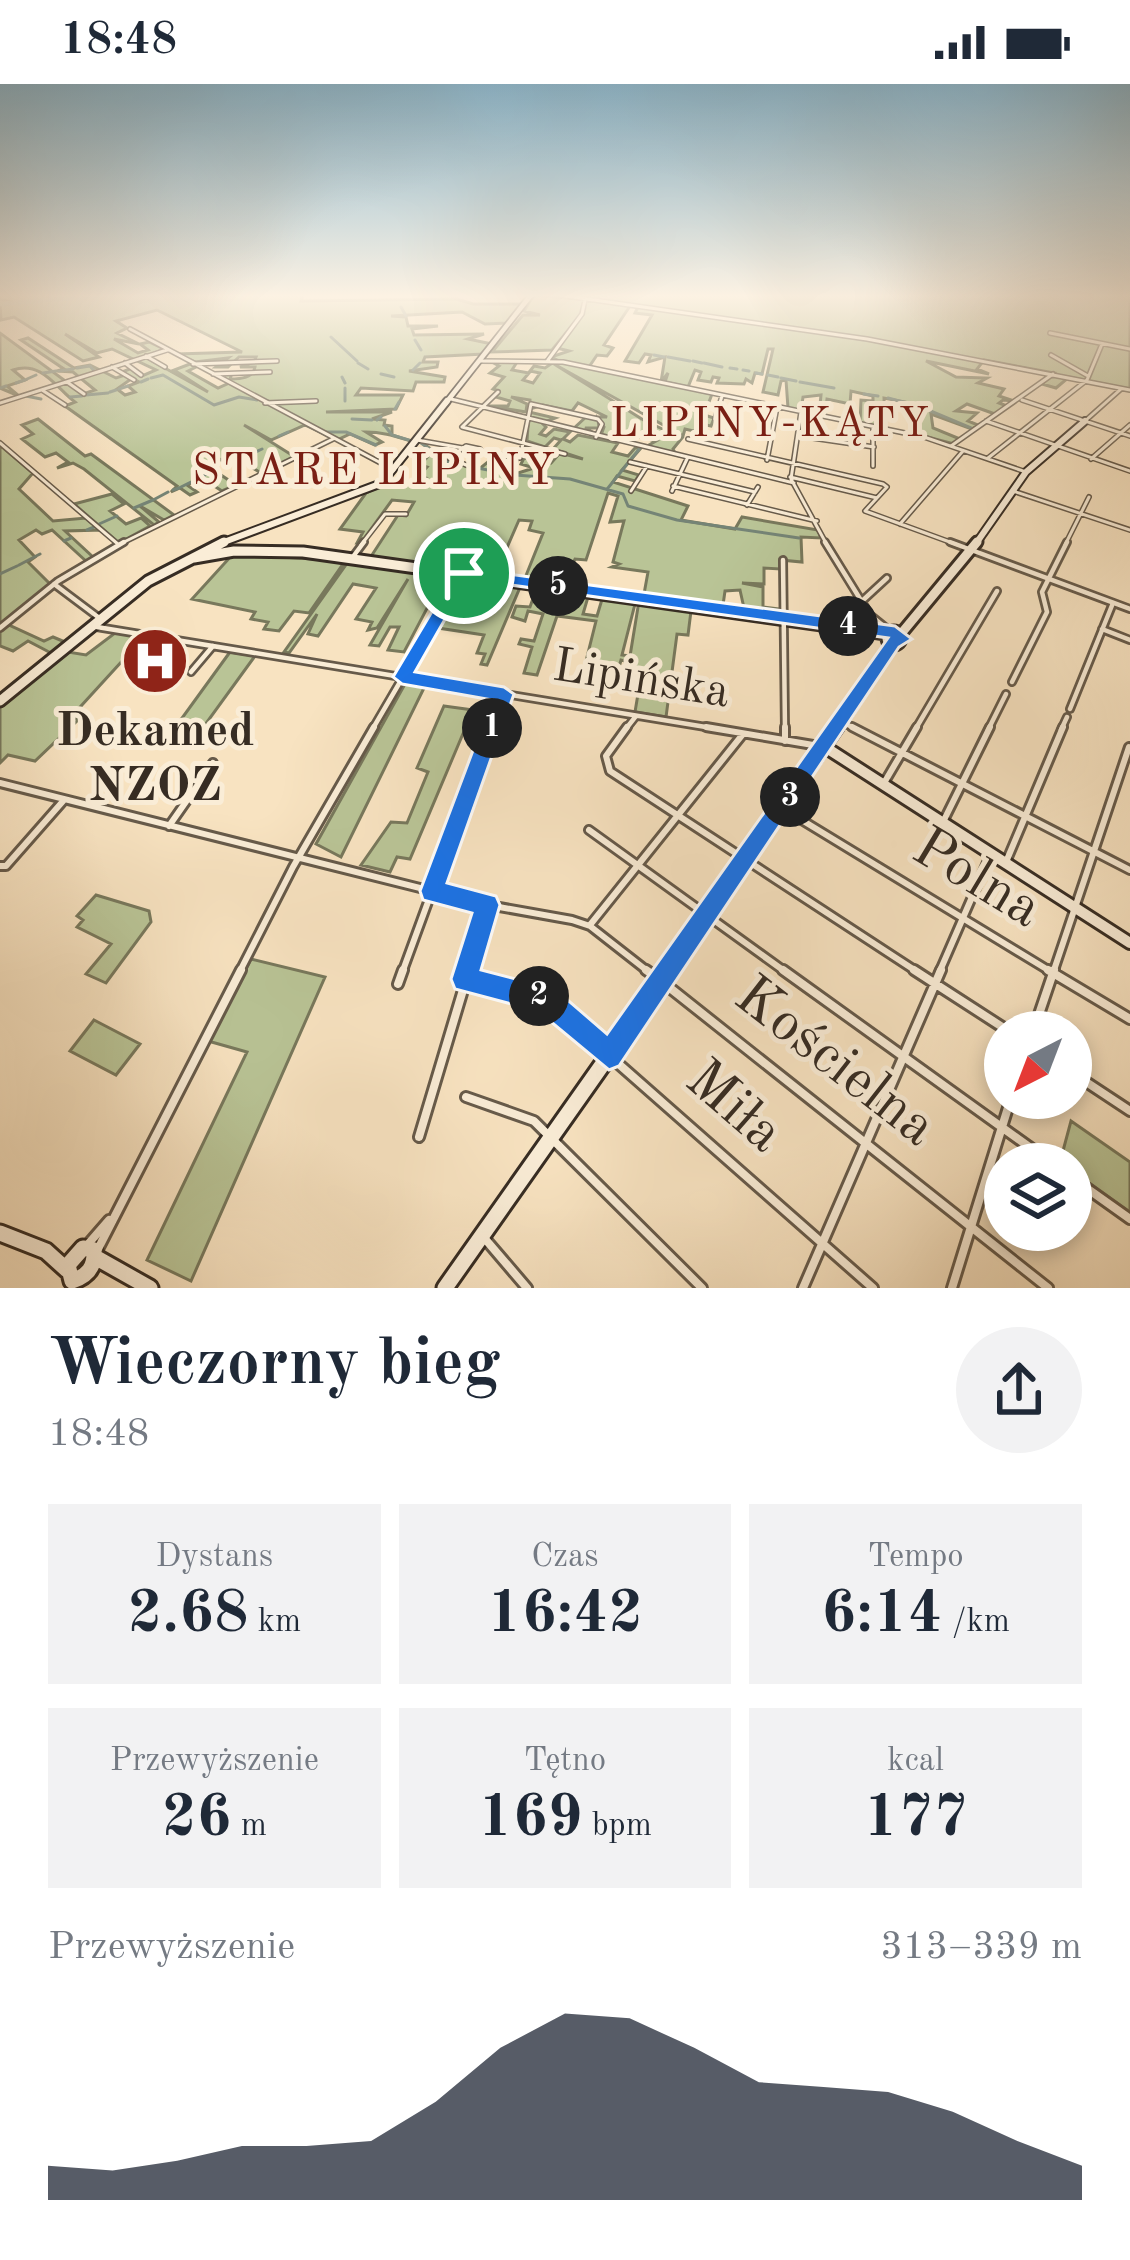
<!DOCTYPE html>
<html lang="pl">
<meta charset="utf-8">
<style>
body{margin:0;font-family:"Old Standard TT",serif;background:#f2f2f3;color:#1f2937;height:100vh;display:flex;flex-direction:column;font-size:45px;white-space:nowrap}
*{box-sizing:border-box;margin:0}
p{font-size:39px;color:#747a83}
.icon{flex:none;width:66px;height:66px;fill:none;stroke:currentColor;stroke-width:2;stroke-linecap:round;stroke-linejoin:round}
.map{position:relative;height:1204px;overflow:hidden}
.sheet{display:flex;flex-direction:column;background:#fff;flex:1}
.sheet>*{flex:none}
.needle{width:78px;rotate:222deg}
.tools{position:absolute;left:984px;top:927px;display:grid;gap:24px}
.tools a{display:grid;place-items:center;width:108px;height:108px;border-radius:50%;background:#fff;box-shadow:0 6px 18px #0003;font-size:60px}
.pin{position:absolute;display:grid;place-items:center;width:102px;height:102px;color:#fff;margin:-51px;border:6px solid #fff;border-radius:50%;box-shadow:0 3px 12px #0007}
.km{position:absolute;width:60px;height:60px;margin:-30px;border-radius:50%;background:#222;color:#fff;font-size:33px;line-height:60px;text-align:center}
.round{display:grid;place-items:center;flex:none;width:126px;height:126px;border-radius:63px;background:#f2f2f3}
.summary{display:flex;align-items:center;justify-content:space-between;height:204px;padding:0 48px}
h1{font-size:66px;font-weight:700;line-height:90px}
.figures{display:grid;grid-template-columns:repeat(3,1fr);gap:18px;height:204px;padding:12px 48px}
.figures div{display:grid;align-content:center;border-radius:0px;background:#f2f2f3;text-align:center}
.figures b{font-size:60px;font-weight:700}
.figures small{font-size:33px;font-weight:400}
.figures p{font-size:33px}
.chart{height:336px;padding:24px 48px}
.chart p{display:flex;justify-content:space-between}
.chart svg{width:100%;height:216px;margin-top:12px;fill:#111827;opacity:.7}
.status{display:flex;justify-content:space-between;align-items:center;height:84px;padding:0 60px;background:#fff;direction:ltr}
.status svg{height:33px;fill:currentColor}
.map>svg:first-child{display:block}
.green{fill:#b9c496;stroke:#78785c;stroke-width:3;fill-rule:evenodd}
.lines{fill:none;stroke-linecap:round;stroke-linejoin:round}
.stream{stroke:#758476;stroke-width:3}
.river{stroke:#9fbfad;stroke-width:4.5}
.street-far3-casing{stroke:#665a4a;stroke-width:6}
.street-far2-casing{stroke:#665a4a;stroke-width:10}
.street-far1-casing{stroke:#665a4a;stroke-width:12}
.street-casing{stroke:#665a4a;stroke-width:14}
.secondary-far4-casing{stroke:#362c23;stroke-width:8}
.secondary-far3-casing{stroke:#362c23;stroke-width:10}
.secondary-far2-casing{stroke:#362c23;stroke-width:15}
.secondary-far1-casing{stroke:#362c23;stroke-width:16}
.secondary-casing{stroke:#362c23;stroke-width:21}
.street-far3{stroke:#faedd7;stroke-width:3}
.street-far2{stroke:#faedd7;stroke-width:4.5}
.street-far1{stroke:#faedd7;stroke-width:6}
.street{stroke:#faedd7;stroke-width:8}
.secondary-far4{stroke:#faedd7;stroke-width:4.5}
.secondary-far3{stroke:#faedd7;stroke-width:6}
.secondary-far2{stroke:#faedd7;stroke-width:9}
.secondary-far1{stroke:#faedd7;stroke-width:10}
.secondary{stroke:#faedd7;stroke-width:15}
.route{fill:#1a73e8;stroke:#fff;stroke-width:3;fill-rule:evenodd}
.labels{text-anchor:middle;dominant-baseline:central;stroke-width:10;stroke-linejoin:round;paint-order:stroke}
.far-neighbourhood-label{font-size:42px;letter-spacing:3px;fill:#7a1f14;stroke:#faedd7}
.far-quarter-label{font-size:45px;letter-spacing:3px;fill:#7a1f14;stroke:#faedd7}
.street-label{font-size:48px;fill:#362c23;stroke:#faedd7}
.poi-label{font-size:48px;font-weight:bold;fill:#362c23;stroke:#faedd7}
.near-street-label{font-size:57px;fill:#362c23;stroke:#faedd7}
</style>
<div class="status"><b>18:48</b><svg viewBox="0 0 49 12"><path d="M0 12V9h3v3zM5 12V6h3v6zM10 12V3h3v9zM15 12V0h3v12zM26 1h20v11H26zM47 4h2v5h-2z"/></svg></div>
<div class="map">
<svg width="1130" height="1204" viewBox="0 0 1130 1204">
<rect width="100%" height="100%" fill="#f8e3c1"/>
<filter id="stains"><feTurbulence type="fractalNoise" baseFrequency=".00167" numOctaves="4"/><feColorMatrix values="0 0 0 0 .2 0 0 0 0 .09 0 0 0 0 .02 0 0 0 .5 -.17"/></filter>
<radialGradient id="worn" r=".72"><stop offset=".6" stop-color="#630" stop-opacity="0"/><stop offset="1" stop-color="#630" stop-opacity=".3"/></radialGradient>
<!-- green -->
<path class="green" d="M0 211H46L50 216 84 211H303L301 217 457 215 473 220H522L507 239 485 240 462 228 391 232 406 233 408 242H438L412 245 414 251 484 250 468 255 492 260 484 270 425 273 423 278H438L437 283 409 287 445 293 444 298H416L413 307 361 304 356 311H403L396 325 326 328H392L372 335 385 336 384 341 392 342V351L414 358C397 353 384 348 366 348L382 358 375 361 350 350 337 356 305 341 271 356 244 341 295 373 261 389 230 370 226 373 233 377 227 380 218 374 206 381 236 401 222 407 202 394 187 401 197 408 190 411 180 404 171 408 177 402 65 322 75 318C57 305 42 276 13 286L25 296 7 302 19 312 0 304V249L83 310 95 306 73 288 57 287 64 285 21 256 28 254 74 284 90 281 116 294 125 291 131 295 117 305 125 311 135 308 128 302 139 298 122 288 132 284 142 292 156 286 112 265 97 269 65 250 99 273 83 277 14 233 1 236 0 220 14 218 1 216ZM157 226 242 268 176 270 195 278 228 274 216 283H228L239 273H256L254 278 240 283H255C253 294 241 295 230 295L232 289 217 292 229 299 218 304 188 287 196 283 190 280 174 286 208 308 145 273 164 265 149 258 140 260 148 266 138 269 114 255 139 260 117 249 127 244 116 237Z
M534 211 579 215 563 211H1130V305L1069 293 1056 304 1042 300 1054 289 984 276 977 285 989 290 926 277 956 293 987 294 978 299 1004 305 999 312 1014 317 1003 316 999 319 1007 322 995 330 967 320 956 327 977 329 968 337 978 341 972 345 931 330 933 344 960 355 954 360 916 350 914 331 906 330 905 318 884 314 885 344 860 339 861 316 873 317V312L851 307 850 320 827 315 825 332 819 331 821 311 803 313 801 327 788 324 786 296 781 297 778 311 763 308 773 265H768L762 290 755 289 752 299 746 295 744 300 717 299 719 294 713 293 711 298 698 296 701 288 695 286 688 303 665 298 668 289 661 298 665 273 648 278 651 271 645 270 639 279 625 277 652 231 635 229 638 223 630 222 604 261 613 264 607 272 597 271 589 283 712 310 704 331 714 334 711 342 701 340 698 348 685 345 683 352 554 280 645 337 682 354 673 365 676 371 647 362 656 357 622 349 615 356 601 351 604 343 598 335 599 344H585L596 350 572 346 586 333H607L578 319 572 327 543 321 530 325V316L511 313 527 320 526 328 489 322H508L510 317 496 313 499 307 493 305 504 293 490 289 499 282 492 278H517L512 286 529 289 523 296 533 299 540 289 530 287 534 282 545 284 557 276 551 273 569 267 557 264 574 239 552 266 492 268 523 231H540L524 227Z
M529 328 555 334 542 339 546 343 540 350 546 352 554 345 570 348 563 355 570 358 578 351 618 359 612 368 628 372 635 364H641L622 386 639 391 635 397 617 392 613 398 688 422 681 436 735 445 742 433 818 446 821 454 801 453 802 478 780 476V485L764 484V500L742 499 763 503V523L779 525 744 524 740 506 725 507 723 521 644 510 648 488 612 483 619 480 613 478 624 437 610 438 618 412 608 409 586 476 575 475 563 500 525 494 543 449 529 446 532 437 519 436 495 491 370 474 398 431 406 432 414 418 392 416 361 459H357L363 448 340 445 366 409 386 400 422 399 426 394 419 392 427 383 420 381 432 368 421 358 446 376 478 386 489 377 500 379 508 372 517 376 515 390 534 384 521 380 524 374 551 379 560 369 583 375 553 365 561 356 554 354 545 363 527 357Z
M38 335 85 372 91 370 174 431 164 436 140 422 159 438 154 441 84 385 73 379 57 384 68 378 56 369 45 373 22 355 33 350 22 341Z
M0 361 33 389 19 405 53 437 86 434 100 446 65 447 94 474 87 478 52 446 42 450 36 446 19 456 35 473 28 478 51 501 7 540 44 557 53 553 65 558 51 569 28 557 13 567 0 562Z
M112 410 124 420 110 427 126 440 141 434 150 442 119 459 74 420Z
M233 470 345 477 309 529 294 527 279 547 264 545 268 538 251 535 255 528 192 515Z
M348 478 455 493 446 512 434 511 404 568 388 566 399 543H390L379 562 370 561 408 495 377 544 368 546 372 538 356 535 376 504 353 500 318 552 308 550 317 530 289 569 284 568Z
M465 497 521 501 487 581 481 580 485 570 477 569 484 551 438 544Z
M536 506 588 513 583 530 597 532 603 512 636 516 622 571 630 572 639 517 691 527 688 551 677 550 666 633 635 628 639 604 625 602 629 578 621 576 617 591 584 585 596 537 557 532 537 591 524 589 532 563 519 560 521 555 534 557 543 530 528 527 525 537 512 533 516 522 530 523Z
M115 549 144 553 71 633 78 636 35 677 8 671 0 679V624L62 567 86 571Z
M230 568 255 572 199 649 204 651 198 658 169 652Z
M412 598 426 600 341 773 316 760 405 600Z
M444 622 473 626 410 775 397 773 390 788 361 781 391 738 407 739 428 688 417 684Z
M96 811 149 827 151 838 106 899 86 890 111 860 77 843 83 836 77 832Z
M251 875 325 893 191 1197 147 1176 247 968 208 957Z
M94 936 140 960 116 991 70 967Z
M1071 1037 1130 1078V1128L1071 1086V1080L1060 1078Z"/>
<g class="lines">
<!-- stream -->
<path class="stream" d="M401 223 406 232
M331 253 357 277
M415 256 421 266
M654 271 664 273
M668 273 690 277
M693 277 702 279
M358 279 368 285
M704 279 722 283
M77 284 90 282 95 288
M730 284 737 285
M413 286 420 279
M743 286 749 287
M59 287 73 285
M43 289 56 287
M756 289 762 290
M381 290 394 293
M768 291 778 293
M342 293 345 299
M151 294 163 291 214 321 239 313 257 316
M781 294 796 297
M27 295 36 291
M141 298 148 295
M800 298 834 304
M16 299 25 296
M0 304 6 302
M345 304V317
M119 305 128 302
M110 308 116 306
M864 310 878 312
M86 311 108 309
M26 312 41 315
M70 313 82 312
M888 314 918 322
M921 323 971 344
M395 325 399 318
M352 335 372 336
M377 336 381 333
M385 342 392 351 412 357
M326 348H346L376 361
M279 352 288 348
M421 359 448 378 512 391
M245 373 262 365
M346 379 357 371
M515 391 570 395 623 410 628 422 677 436 799 454
M194 397 212 387
M181 403 191 398
M608 404 640 364
M173 406 179 404
M155 415 168 408
M134 424 153 416
M99 440 117 432
M87 446 94 443
M64 457 71 454
M19 481 40 470
M0 490 17 482"/>
<!-- river -->
<path class="river" d="M0 220 107 211"/>
<!-- street-far3 casing -->
<g class="street-far3-casing">
<path id="street-far3" d="M559 211 867 255 1130 306
M130 245 394 386
M1050 249 1130 265
M1051 271 1088 292
M146 272 165 283
M548 276 582 230 585 216
M481 277 563 278 924 353 1026 388
M125 279 141 291
M193 280 277 277
M112 283 134 296
M213 290 270 288
M67 298 84 310
M42 306 65 321
M498 308 462 343 565 370
M451 315 794 399
M1022 316 1130 352
M0 319 167 266
M265 319 316 317
M801 328 791 395 827 461
M715 335 722 312
M986 337 1130 387
M1085 337 1121 305
M873 343V382
M799 352 874 363
M688 355 883 400 887 403 865 427 958 461
M417 356 520 374 531 320 598 335 602 340 596 353
M0 359 119 461
M951 362 1053 290
M988 374 1087 296 1102 260
M1091 375 1130 341
M767 376 777 323
M630 378 755 408
M476 385 449 374 466 362 480 365
M790 393 877 414
M673 402 817 437
M631 407 647 382
M672 407 687 375
M1013 407 1130 446
M747 421 758 403
M900 440 963 367
M118 461 333 355
M361 461 385 430H406
M1065 461 1089 413"/>
</g>
<!-- street-far2 casing -->
<g class="street-far2-casing">
<path id="street-far2" d="M825 458 870 531 891 548
M950 458 1130 525
M352 474 364 458
M783 476 785 646
M54 500 98 533
M861 518 887 494
M97 543 724 646
M0 544 58 497 124 458
M1102 545 1130 556
M191 588 213 562
M1012 598 1047 528 1042 508 1067 458
M1070 625 1113 519
M842 638 858 646
M372 646 463 490
M491 646 504 610
M625 646 636 632
M915 646 997 507
M988 646 1006 610
M1061 646 1067 633"/>
</g>
<!-- street-far1 casing -->
<g class="street-far1-casing">
<path id="street-far1" d="M627 643 606 672 610 687 919 889
M706 643 819 662
M785 643V657
M852 643 1130 786
M0 699 488 821 572 836 590 842 650 889
M884 699 917 643
M782 724 1053 889
M943 738 990 643
M169 742 213 679
M589 746 787 889
M1006 778 1063 643
M0 782H6L64 716
M590 841 743 650
M239 889 293 783 374 643
M402 889 492 643
M468 889 487 823
M939 889 989 774
M1053 889 1129 663"/>
</g>
<!-- street casing -->
<g class="street-casing">
<path id="street" d="M646 886 656 893
M783 886 1053 1080
M914 886 1010 948
M1048 886 1130 935
M465 895 545 915 604 967
M398 900 403 886
M665 900 1048 1204
M1033 948 1054 886
M613 975 873 1204
M1071 988 1130 1027
M466 1013 534 1037 702 1204
M419 1053 469 886
M1071 1093 1130 1135
M486 1156 527 1204
M89 1159 109 1136
M98 1165 241 886
M803 1204 941 886
M952 1204 1011 1014"/>
</g>
<!-- secondary-far4 casing -->
<g class="secondary-far4-casing">
<path id="secondary-far4" d="M445 320 531 211"/>
</g>
<!-- secondary-far3 casing -->
<g class="secondary-far3-casing">
<path id="secondary-far3" d="M216 461 382 399 447 317
M975 461 1026 388 1085 337"/>
</g>
<!-- secondary-far2 casing -->
<g class="secondary-far2-casing">
<path id="secondary-far2" d="M194 474 234 467 303 468 886 550
M887 554a7 7 0 1 1 14 0a7 7 0 1 1-14 0Z
M900 551 977 458
M0 617 148 497 224 458
M836 646 893 559"/>
</g>
<!-- secondary-far1 casing -->
<g class="secondary-far1-casing">
<path id="secondary-far1" d="M825 663 1130 859
M667 889 838 643"/>
</g>
<!-- secondary casing -->
<g class="secondary-casing">
<path id="secondary" d="M0 1149 46 1167 67 1186
M83 1164 94 1166C95 1183 88 1192 72 1197L68 1181Z
M95 1173 150 1204
M445 1204 669 886"/>
</g>
<!-- street-far3 -->
<use href="#street-far3" class="street-far3"/>
<!-- street-far2 -->
<use href="#street-far2" class="street-far2"/>
<!-- street-far1 -->
<use href="#street-far1" class="street-far1"/>
<!-- street -->
<use href="#street" class="street"/>
<!-- secondary-far4 -->
<use href="#secondary-far4" class="secondary-far4"/>
<!-- secondary-far3 -->
<use href="#secondary-far3" class="secondary-far3"/>
<!-- secondary-far2 -->
<use href="#secondary-far2" class="secondary-far2"/>
<!-- secondary-far1 -->
<use href="#secondary-far1" class="secondary-far1"/>
<!-- secondary -->
<use href="#secondary" class="secondary"/>
</g>
<!-- sky -->
<linearGradient id="sky" x2="0" y2="1"><stop stop-color="#8bb8d0"/><stop offset="0.56" stop-color="#fcf2e3"/><stop offset="1" stop-color="#fcf2e3" stop-opacity="0"/></linearGradient>
<rect width="1130" height="379" fill="url(#sky)"/>
<!-- route -->
<path class="route" d="M464 484 895 542 912 555 899 563 619 982 609 986 538 927 455 905 451 895 472 829 423 816 420 807 492 616 402 600 393 593 455 489ZM468 495 888 554 607 950 555 905 481 886 500 821 496 812 447 799 514 610 504 603 415 588Z"/>
<!-- icons -->
<defs>
<g id="hospital-disc" transform="scale(3.45)"><circle r="9.5" fill="#8f2418" stroke="#faedd7"/><path d="M-5-5h3v3.5h4V-5h3V5h-3V1.5h-4V5h-3Z" fill="#fff"/></g>
</defs>
<g fill-rule="evenodd">
<use href="#hospital-disc" x="155" y="577"/>
</g>
<g class="labels">
<!-- far-neighbourhood labels -->
<g class="far-neighbourhood-label">
<text x="771" y="341">LIPINY-KĄTY</text>
</g>
<!-- far-quarter labels -->
<g class="far-quarter-label">
<text x="375" y="388">STARE LIPINY</text>
</g>
<!-- street labels -->
<g class="street-label">
<text transform="translate(641 596) rotate(9)">Lipińska</text>
</g>
<!-- poi labels -->
<g class="poi-label">
<text x="155" y="648">Dekamed<tspan x="155" dy="55">NZOZ</tspan></text>
</g>
<!-- near-street labels -->
<g class="near-street-label">
<text transform="translate(976 796) rotate(31)">Polna</text>
<text transform="translate(834 979) rotate(38)">Kościelna</text>
<text transform="translate(733 1024) rotate(41)">Miła</text>
</g>
</g>
<rect width="100%" height="100%" filter="url(#stains)"/>
<rect width="100%" height="100%" fill="url(#worn)"/>
</svg>
<div class="tools">
<a><svg class="needle" viewBox="-14 -14 28 28"><path d="M0-13l5 13h-10z" fill="#e53935"/><path d="M0 13l5-13h-10z" fill="#747a83"/></svg></a>
<a><svg class="icon" aria-label="layers" viewBox="0 0 24 24"><path d="M12 4l9 5-9 5-9-5zM3 14l9 5 9-5"/></svg></a>
</div>
<div class="pin" style="left:464px;top:489px;background:#1e9e55"><svg class="icon" aria-label="arrive" viewBox="0 0 24 24"><path d="M6 21V4h12l-3 4 3 4H6"/></svg></div>
<b class="km" style="left:492px;top:644px">1</b>
<b class="km" style="left:539px;top:912px">2</b>
<b class="km" style="left:790px;top:713px">3</b>
<b class="km" style="left:848px;top:542px">4</b>
<b class="km" style="left:558px;top:502px">5</b>
</div>
<section class="sheet">
<div class="summary"><div><h1>Wieczorny bieg</h1><p>18:48</p></div><a class="round"><svg class="icon" aria-label="share" viewBox="0 0 24 24"><path d="M12 15V3M7 8l5-5 5 5M5 13v7h14v-7"/></svg></a></div>
<div class="figures">
<div><p>Dystans</p><b>2.68<small> km</small></b></div>
<div><p>Czas</p><b>16:42</b></div>
<div><p>Tempo</p><b>6:14<small> /km</small></b></div>
</div>
<div class="figures">
<div><p>Przewyższenie</p><b>26<small> m</small></b></div>
<div><p>Tętno</p><b>169<small> bpm</small></b></div>
<div><p>kcal</p><b>177</b></div>
</div>
<div class="chart"><p><span>Przewyższenie</span>313–339 m</p>
<svg viewBox="0 0 160 44" preserveAspectRatio="none"><path d="M0 44V37L10 38L20 36L30 33L40 33L50 32L60 24L70 13L80 6L90 7L100 13L110 20L120 21L130 22L140 26L150 32L160 37V44z"/></svg>
</div>
</section>
